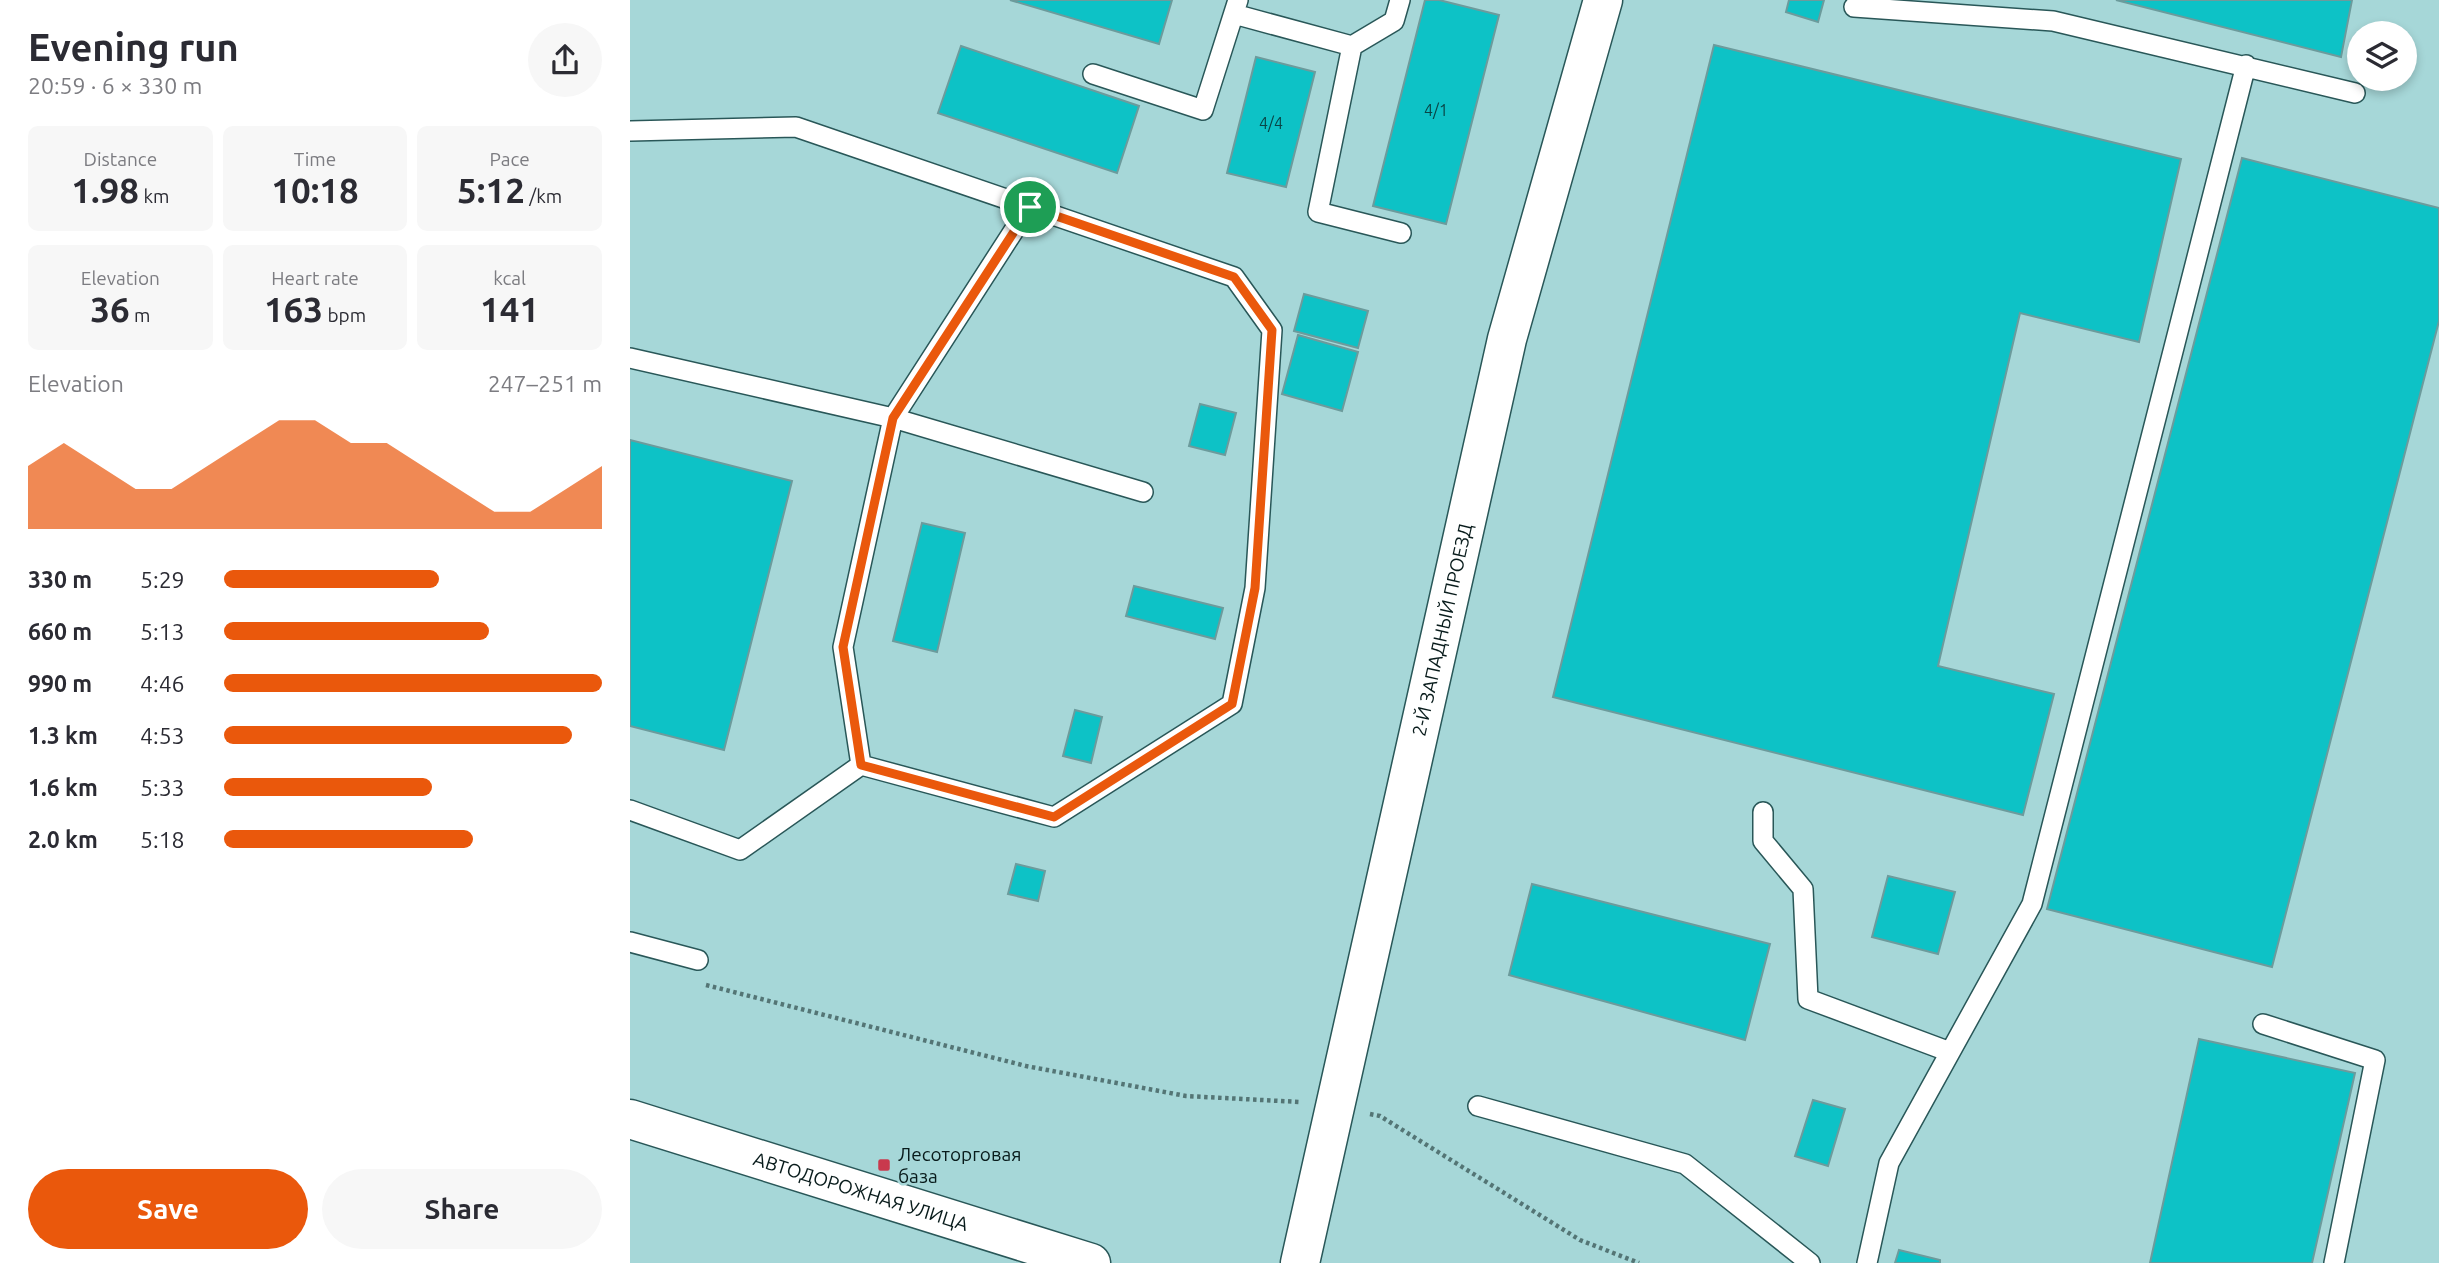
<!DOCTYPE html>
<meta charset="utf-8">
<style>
body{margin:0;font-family:Ubuntu,sans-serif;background:#f7f7f7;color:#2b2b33;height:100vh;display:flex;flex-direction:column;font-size:26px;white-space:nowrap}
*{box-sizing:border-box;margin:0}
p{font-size:23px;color:#7c7c81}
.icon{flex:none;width:38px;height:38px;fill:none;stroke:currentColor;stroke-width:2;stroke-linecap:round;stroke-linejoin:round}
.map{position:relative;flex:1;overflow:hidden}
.sheet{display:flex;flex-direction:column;background:#fff;width:630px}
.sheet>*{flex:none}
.fabs{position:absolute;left:1717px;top:21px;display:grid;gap:14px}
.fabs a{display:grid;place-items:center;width:70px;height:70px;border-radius:50%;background:#fff;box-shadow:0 4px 10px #0003;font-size:35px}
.pin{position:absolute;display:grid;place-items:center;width:60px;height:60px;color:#fff;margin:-30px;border:4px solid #fff;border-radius:50%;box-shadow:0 2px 7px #0007}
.round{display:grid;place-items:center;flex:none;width:74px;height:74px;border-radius:37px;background:#f7f7f7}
.head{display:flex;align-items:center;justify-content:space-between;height:119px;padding:0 28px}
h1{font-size:38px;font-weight:700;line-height:52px}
.stats{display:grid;grid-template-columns:repeat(3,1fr);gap:10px;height:119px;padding:7px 28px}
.stats div{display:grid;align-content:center;border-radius:10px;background:#f7f7f7;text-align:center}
.stats b{font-size:35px;font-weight:700}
.stats small{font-size:19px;font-weight:400}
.stats p{font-size:19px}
.chart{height:196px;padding:14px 28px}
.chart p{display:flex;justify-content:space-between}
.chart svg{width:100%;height:126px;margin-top:7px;fill:#ea580c;opacity:.7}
.button{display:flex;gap:14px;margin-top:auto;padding:14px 28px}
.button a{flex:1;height:80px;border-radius:42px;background:#ea580c;color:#fff;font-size:28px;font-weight:700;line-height:80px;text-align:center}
.button a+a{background:#f7f7f7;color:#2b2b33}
ul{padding:0 28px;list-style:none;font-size:23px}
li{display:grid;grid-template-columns:112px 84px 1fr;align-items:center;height:52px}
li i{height:18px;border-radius:9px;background:#ea580c}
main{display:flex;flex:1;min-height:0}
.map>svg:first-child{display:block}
.building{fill:#0dc2c6;stroke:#6c9b9c;stroke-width:2}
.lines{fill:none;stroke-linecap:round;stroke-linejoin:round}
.service-casing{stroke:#295758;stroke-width:22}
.minor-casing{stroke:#295758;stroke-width:41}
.path{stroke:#547575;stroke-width:4.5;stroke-dasharray:3.5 3.5;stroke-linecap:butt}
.service{stroke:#fff;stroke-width:19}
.minor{stroke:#fff;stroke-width:38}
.route-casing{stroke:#fff;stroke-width:14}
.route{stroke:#ea580c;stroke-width:9}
.poi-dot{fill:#c9394d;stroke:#a6d7d8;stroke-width:2.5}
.labels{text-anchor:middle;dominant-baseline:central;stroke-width:5;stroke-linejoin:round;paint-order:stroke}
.number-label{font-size:16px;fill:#094546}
.street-label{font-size:19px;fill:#081b1b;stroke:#a6d7d8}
.poi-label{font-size:19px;fill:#081b1b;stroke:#a6d7d8;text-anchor:start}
</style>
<main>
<section class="sheet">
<div class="head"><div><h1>Evening run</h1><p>20:59 · 6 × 330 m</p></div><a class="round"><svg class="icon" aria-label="share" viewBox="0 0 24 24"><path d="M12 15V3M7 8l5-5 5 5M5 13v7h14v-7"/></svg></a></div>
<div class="stats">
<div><p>Distance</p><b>1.98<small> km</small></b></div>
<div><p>Time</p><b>10:18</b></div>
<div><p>Pace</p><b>5:12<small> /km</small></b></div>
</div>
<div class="stats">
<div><p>Elevation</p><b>36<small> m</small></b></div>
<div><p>Heart rate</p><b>163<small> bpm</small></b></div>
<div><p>kcal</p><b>141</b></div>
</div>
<div class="chart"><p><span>Elevation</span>247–251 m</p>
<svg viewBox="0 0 160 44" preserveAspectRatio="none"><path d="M0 44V22L10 14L20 22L30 30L40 30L50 22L60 14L70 6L80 6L90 14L100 14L110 22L120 30L130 38L140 38L150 30L160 22V44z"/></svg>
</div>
<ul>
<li><b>330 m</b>5:29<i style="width:57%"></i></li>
<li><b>660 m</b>5:13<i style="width:70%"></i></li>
<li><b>990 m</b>4:46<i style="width:100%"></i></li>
<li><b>1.3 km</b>4:53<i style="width:92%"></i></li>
<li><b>1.6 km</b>5:33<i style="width:55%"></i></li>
<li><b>2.0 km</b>5:18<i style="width:66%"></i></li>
</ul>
<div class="button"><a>Save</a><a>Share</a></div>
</section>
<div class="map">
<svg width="1809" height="1263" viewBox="0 0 1809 1263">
<rect width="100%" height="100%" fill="#a6d7d8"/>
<!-- building -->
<path class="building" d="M380 0H542L529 44Z
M795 0H809L869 15 816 224 743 206Z
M1159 0H1194L1188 22 1156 12Z
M1486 0H1722L1711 57Z
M1084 45 1551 159 1509 342 1390 313 1308 666 1424 694 1393 815 923 697Z
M331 46 509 106 487 173 308 113Z
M626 57 685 72 656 187 597 173Z
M1612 158 1809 208V321L1642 967 1417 909Z
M674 294 738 311 728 348 664 331Z
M668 335 728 352 712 411 652 394Z
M570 404 606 413 595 455 559 446Z
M0 440 162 481 94 750 0 726Z
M292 523 335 533 307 652 263 641Z
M504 586 593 608 585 639 496 616Z
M445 710 472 717 461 763 433 756Z
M386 864 415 871 408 901 378 894Z
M1258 876 1325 892 1308 954 1242 937Z
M902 884 1140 944 1115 1040 879 975Z
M1569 1039 1725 1073 1682 1263H1520Z
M1183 1100 1215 1109 1198 1166 1165 1156Z
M1269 1250 1310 1260V1263H1265Z"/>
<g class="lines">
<!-- service casing -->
<g class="service-casing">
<path id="service" d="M770 0 764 21 722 46 688 212 771 233
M1224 7 1423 21 1725 93
M604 14 722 46
M463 74 573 110 608 0
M0 131 166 127 604 277 642 330 625 588 602 704 424 817 231 765 110 850 0 810
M0 358 263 418 513 492
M231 765 213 647 263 418 399 207
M1133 812V841L1173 889 1178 999 1320 1052
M0 942 68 960
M1633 1024 1745 1060 1704 1263
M848 1106 1055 1164 1180 1263
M1237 1263 1259 1163 1402 904 1616 65"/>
</g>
<!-- minor casing -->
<g class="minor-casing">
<g id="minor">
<path id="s1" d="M0 1119 461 1263"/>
<path id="s2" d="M670 1263 877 339 973 0"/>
</g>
</g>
<!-- path -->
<path class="path" d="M76 985 396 1066 556 1096 670 1102
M740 1114 750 1116 950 1240 1009 1263"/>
<!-- service -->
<use href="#service" class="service"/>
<!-- minor -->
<use href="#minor" class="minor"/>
</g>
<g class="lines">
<!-- route casing -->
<g class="route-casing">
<path id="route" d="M400 207 604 277 642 330 625 588 602 704 424 817 231 765 213 647 263 418Z"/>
</g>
<!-- route -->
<use href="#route" class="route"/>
</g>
<!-- markers -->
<rect class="poi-dot" x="247" y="1158" width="14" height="14" rx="3.5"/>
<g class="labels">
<!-- number labels -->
<g class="number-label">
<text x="806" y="110">4/1</text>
<text x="641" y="123">4/4</text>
</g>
<!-- street labels -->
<g class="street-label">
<text stroke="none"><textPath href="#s2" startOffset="649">2-Й ЗАПАДНЫЙ ПРОЕЗД</textPath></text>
<text stroke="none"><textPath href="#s1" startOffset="242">АВТОДОРОЖНАЯ УЛИЦА</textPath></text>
</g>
<!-- poi labels -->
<g class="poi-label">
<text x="268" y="1154">Лесоторговая<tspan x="268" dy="22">база</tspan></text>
</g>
</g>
</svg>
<div class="fabs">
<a><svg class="icon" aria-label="layers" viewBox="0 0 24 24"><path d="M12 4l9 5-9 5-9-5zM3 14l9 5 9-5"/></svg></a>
</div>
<div class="pin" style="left:400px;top:207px;background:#1e9e55"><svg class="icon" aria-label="arrive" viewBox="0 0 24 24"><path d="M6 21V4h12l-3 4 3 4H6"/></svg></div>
</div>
</main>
